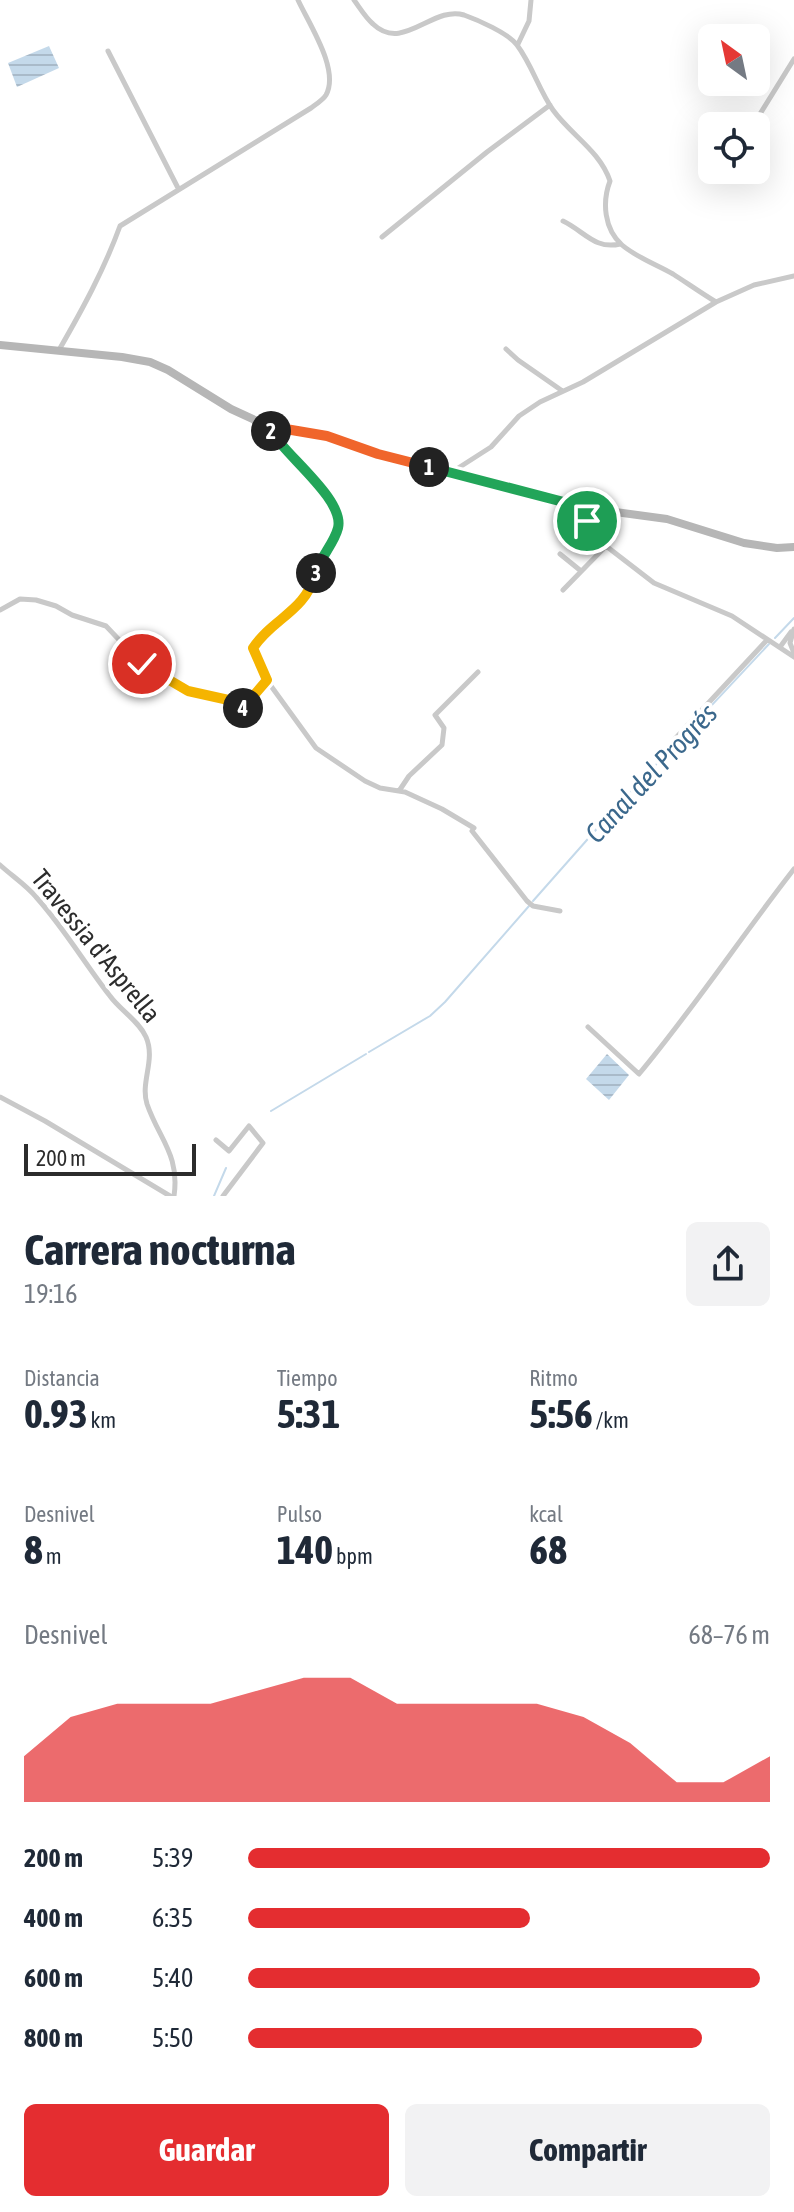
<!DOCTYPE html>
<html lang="es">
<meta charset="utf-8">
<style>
body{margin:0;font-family:"Asap Condensed",sans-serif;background:#f2f2f3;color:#1f2937;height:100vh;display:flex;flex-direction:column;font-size:30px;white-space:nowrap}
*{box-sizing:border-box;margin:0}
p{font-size:26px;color:#747a83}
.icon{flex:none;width:44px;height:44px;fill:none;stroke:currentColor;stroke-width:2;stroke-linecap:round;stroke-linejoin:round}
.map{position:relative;height:1196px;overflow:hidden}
.panel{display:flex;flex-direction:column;background:#fff;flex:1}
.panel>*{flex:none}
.needle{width:52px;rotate:327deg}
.buttons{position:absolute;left:698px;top:24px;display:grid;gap:16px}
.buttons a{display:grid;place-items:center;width:72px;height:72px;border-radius:12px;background:#fff;box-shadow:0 8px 32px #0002;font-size:40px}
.scale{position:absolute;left:24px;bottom:20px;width:172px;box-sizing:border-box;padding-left:8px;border:4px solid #2c2c2c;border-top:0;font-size:22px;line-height:28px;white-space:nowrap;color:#2c2c2c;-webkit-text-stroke:6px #fff;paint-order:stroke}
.pin{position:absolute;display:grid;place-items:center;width:68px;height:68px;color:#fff;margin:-34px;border:4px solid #fff;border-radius:50%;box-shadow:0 2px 8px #0007}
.km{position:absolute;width:40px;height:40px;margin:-20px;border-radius:50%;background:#222;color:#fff;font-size:22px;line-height:40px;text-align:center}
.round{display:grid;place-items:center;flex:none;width:84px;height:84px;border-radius:12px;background:#f2f2f3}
.summary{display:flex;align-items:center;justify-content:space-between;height:136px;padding:0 24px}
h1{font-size:44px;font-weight:700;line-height:60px}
.stats{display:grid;grid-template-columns:repeat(3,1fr);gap:12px;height:136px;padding:8px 24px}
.stats div{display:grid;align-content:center}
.stats b{font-size:40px;font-weight:700}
.stats small{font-size:22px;font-weight:400}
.stats p{font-size:22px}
.chart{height:224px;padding:16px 24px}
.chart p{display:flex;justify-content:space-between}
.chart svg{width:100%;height:144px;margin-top:8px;fill:#e42d30;opacity:.7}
.primary-button{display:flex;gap:16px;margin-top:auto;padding:16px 24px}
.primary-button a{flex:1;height:92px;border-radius:12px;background:#e42d30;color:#fff;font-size:32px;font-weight:700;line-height:92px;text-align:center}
.primary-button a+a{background:#f2f2f3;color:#1f2937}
ul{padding:0 24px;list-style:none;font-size:26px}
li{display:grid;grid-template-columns:128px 96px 1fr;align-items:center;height:60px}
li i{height:20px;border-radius:10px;background:#e42d30}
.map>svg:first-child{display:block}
.water{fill:url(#water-rules)}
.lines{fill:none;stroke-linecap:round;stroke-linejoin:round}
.stream{stroke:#c4d9ea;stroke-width:2}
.minor{stroke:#c9c9c9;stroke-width:5}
.secondary{stroke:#b6b6b6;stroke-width:8}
.split-1-casing{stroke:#fff;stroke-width:16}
.split-2-casing{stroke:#fff;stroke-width:16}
.split-3-casing{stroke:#fff;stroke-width:16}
.split-4-casing{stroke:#fff;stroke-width:16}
.split-5-casing{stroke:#fff;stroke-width:16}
.split-1{stroke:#22a559;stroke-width:10}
.split-2{stroke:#f0652b;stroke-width:10}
.split-3{stroke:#22a559;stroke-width:10}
.split-4{stroke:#f5b400;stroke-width:10}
.split-5{stroke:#f5b400;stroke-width:10}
.labels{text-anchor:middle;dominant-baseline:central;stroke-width:8;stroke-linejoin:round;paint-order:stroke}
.street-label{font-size:26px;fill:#2c2c2c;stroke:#fff}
.water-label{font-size:28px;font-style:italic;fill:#3b688c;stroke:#fff}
</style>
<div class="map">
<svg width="794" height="1196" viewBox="0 0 794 1196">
<defs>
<pattern id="water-rules" width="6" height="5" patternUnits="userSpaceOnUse" patternTransform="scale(2)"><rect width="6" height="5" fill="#c4d9ea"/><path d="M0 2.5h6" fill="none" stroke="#a9bac9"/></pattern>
</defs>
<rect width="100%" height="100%" fill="#fff"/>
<!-- water -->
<path class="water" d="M49 46 59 68 17 87 8 63Z
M607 1054 629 1075 609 1100 586 1079Z"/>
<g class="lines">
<!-- stream -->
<path class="stream" d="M775 638 794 618
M533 901 609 815 769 644
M369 1052 430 1016 445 1002 529 906
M271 1111 366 1054
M214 1196 226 1168"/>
<!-- minor -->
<path class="minor" d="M354 0C360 8 365 17 373 24 403 53 433 5 464 15 478 20 508 33 517 45 532 65 539 90 553 110 571 135 600 151 610 181 602 202 604 229 622 245 636 257 657 265 673 274 687 283 701 293 716 302
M518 44 529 21 531 0
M108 51 178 188
M755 122 794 59
M563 221C584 231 595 250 620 244
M382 237 487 152 550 105
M506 349 518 360 561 390
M59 350C82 310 104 270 120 226L311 108C315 105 323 100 326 95 340 70 309 24 298 0
M268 426 274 436C289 453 336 499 339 518 342 534 326 550 319 563 313 576 313 591 302 602 286 618 266 629 253 648L271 686 316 748 365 781 380 788 405 792 442 809 474 828
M452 472 491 447 519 416 540 402 583 382 716 302 754 285 794 276
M579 507 606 546 654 583 732 616 794 657
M560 554 581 571
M563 590 606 546
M0 610 20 599 36 600 56 606 72 615 106 626 142 664 188 691 233 701 243 708 267 680
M794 629 790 643 794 653
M780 647 791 632
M673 741 767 640
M399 791 409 776 442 745 444 728 435 715 478 672
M472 831 527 901 533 906 560 911
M0 865C12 876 26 885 36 897 64 928 85 964 110 996 120 1010 139 1021 146 1037 156 1060 140 1082 147 1104 159 1139 180 1155 174 1196
M588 1027 639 1074C694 1008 741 937 794 869
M0 1097 45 1121 170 1196
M216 1140 229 1151 249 1126 263 1143 223 1196"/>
<!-- secondary -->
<path class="secondary" d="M0 345 122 357 150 362 168 370 231 409 268 426 327 436 378 454 464 475 586 508 667 519 744 543 777 548 794 547"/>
</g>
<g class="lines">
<!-- split-1 casing -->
<g class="split-1-casing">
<path id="split-1" d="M429 467 579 506 587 521"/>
</g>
<!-- split-2 casing -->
<g class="split-2-casing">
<path id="split-2" d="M271 431 268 426 327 436 378 454 429 467"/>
</g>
<!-- split-3 casing -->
<g class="split-3-casing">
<path id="split-3" d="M271 431C286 456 345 500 338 528 334 544 320 557 316 573"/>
</g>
<!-- split-4 casing -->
<g class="split-4-casing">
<path id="split-4" d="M243 708 267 680 253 648C274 617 304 613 316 573"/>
</g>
<!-- split-5 casing -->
<g class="split-5-casing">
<path id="split-5" d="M142 664 188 691 233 701 243 708"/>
</g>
<!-- split-1 -->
<use href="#split-1" class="split-1"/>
<!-- split-2 -->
<use href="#split-2" class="split-2"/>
<!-- split-3 -->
<use href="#split-3" class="split-3"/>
<!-- split-4 -->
<use href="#split-4" class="split-4"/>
<!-- split-5 -->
<use href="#split-5" class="split-5"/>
</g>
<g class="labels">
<!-- street labels -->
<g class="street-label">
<text transform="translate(96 946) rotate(51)">Travessia d'Asprella</text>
</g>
<!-- water labels -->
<g class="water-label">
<text transform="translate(651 773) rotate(-47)">Canal del Progrés</text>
</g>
</g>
</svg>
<div class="buttons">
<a><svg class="needle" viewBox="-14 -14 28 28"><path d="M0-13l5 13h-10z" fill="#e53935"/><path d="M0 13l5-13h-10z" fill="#747a83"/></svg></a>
<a><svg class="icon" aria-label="locate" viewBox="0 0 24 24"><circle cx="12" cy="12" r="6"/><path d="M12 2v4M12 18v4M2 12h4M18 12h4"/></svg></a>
</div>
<div class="scale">200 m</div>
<div class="pin" style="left:587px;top:521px;background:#1e9e55"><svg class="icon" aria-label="arrive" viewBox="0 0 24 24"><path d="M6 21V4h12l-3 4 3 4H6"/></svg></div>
<div class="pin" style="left:142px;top:664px;background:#d93025"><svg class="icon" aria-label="check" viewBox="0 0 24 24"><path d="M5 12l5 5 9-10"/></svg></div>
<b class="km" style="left:429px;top:467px">1</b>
<b class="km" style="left:271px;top:431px">2</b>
<b class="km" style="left:316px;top:573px">3</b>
<b class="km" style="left:243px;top:708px">4</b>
</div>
<section class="panel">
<div class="summary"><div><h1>Carrera nocturna</h1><p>19:16</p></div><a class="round"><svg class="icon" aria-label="share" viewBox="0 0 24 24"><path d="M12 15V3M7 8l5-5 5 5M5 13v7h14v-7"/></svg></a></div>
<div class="stats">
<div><p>Distancia</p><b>0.93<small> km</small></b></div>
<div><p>Tiempo</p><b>5:31</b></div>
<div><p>Ritmo</p><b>5:56<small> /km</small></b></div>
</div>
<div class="stats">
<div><p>Desnivel</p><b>8<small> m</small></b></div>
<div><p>Pulso</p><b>140<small> bpm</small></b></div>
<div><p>kcal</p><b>68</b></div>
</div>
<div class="chart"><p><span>Desnivel</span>68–76 m</p>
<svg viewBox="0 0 160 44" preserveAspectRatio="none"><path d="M0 44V30L10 18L20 14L30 14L40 14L50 10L60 6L70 6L80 14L90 14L100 14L110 14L120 18L130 26L140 38L150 38L160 30V44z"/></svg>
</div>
<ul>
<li><b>200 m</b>5:39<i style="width:100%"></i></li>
<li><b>400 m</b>6:35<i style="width:54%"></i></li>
<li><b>600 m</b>5:40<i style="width:98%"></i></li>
<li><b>800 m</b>5:50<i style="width:87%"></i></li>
</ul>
<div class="primary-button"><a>Guardar</a><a>Compartir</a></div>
</section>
